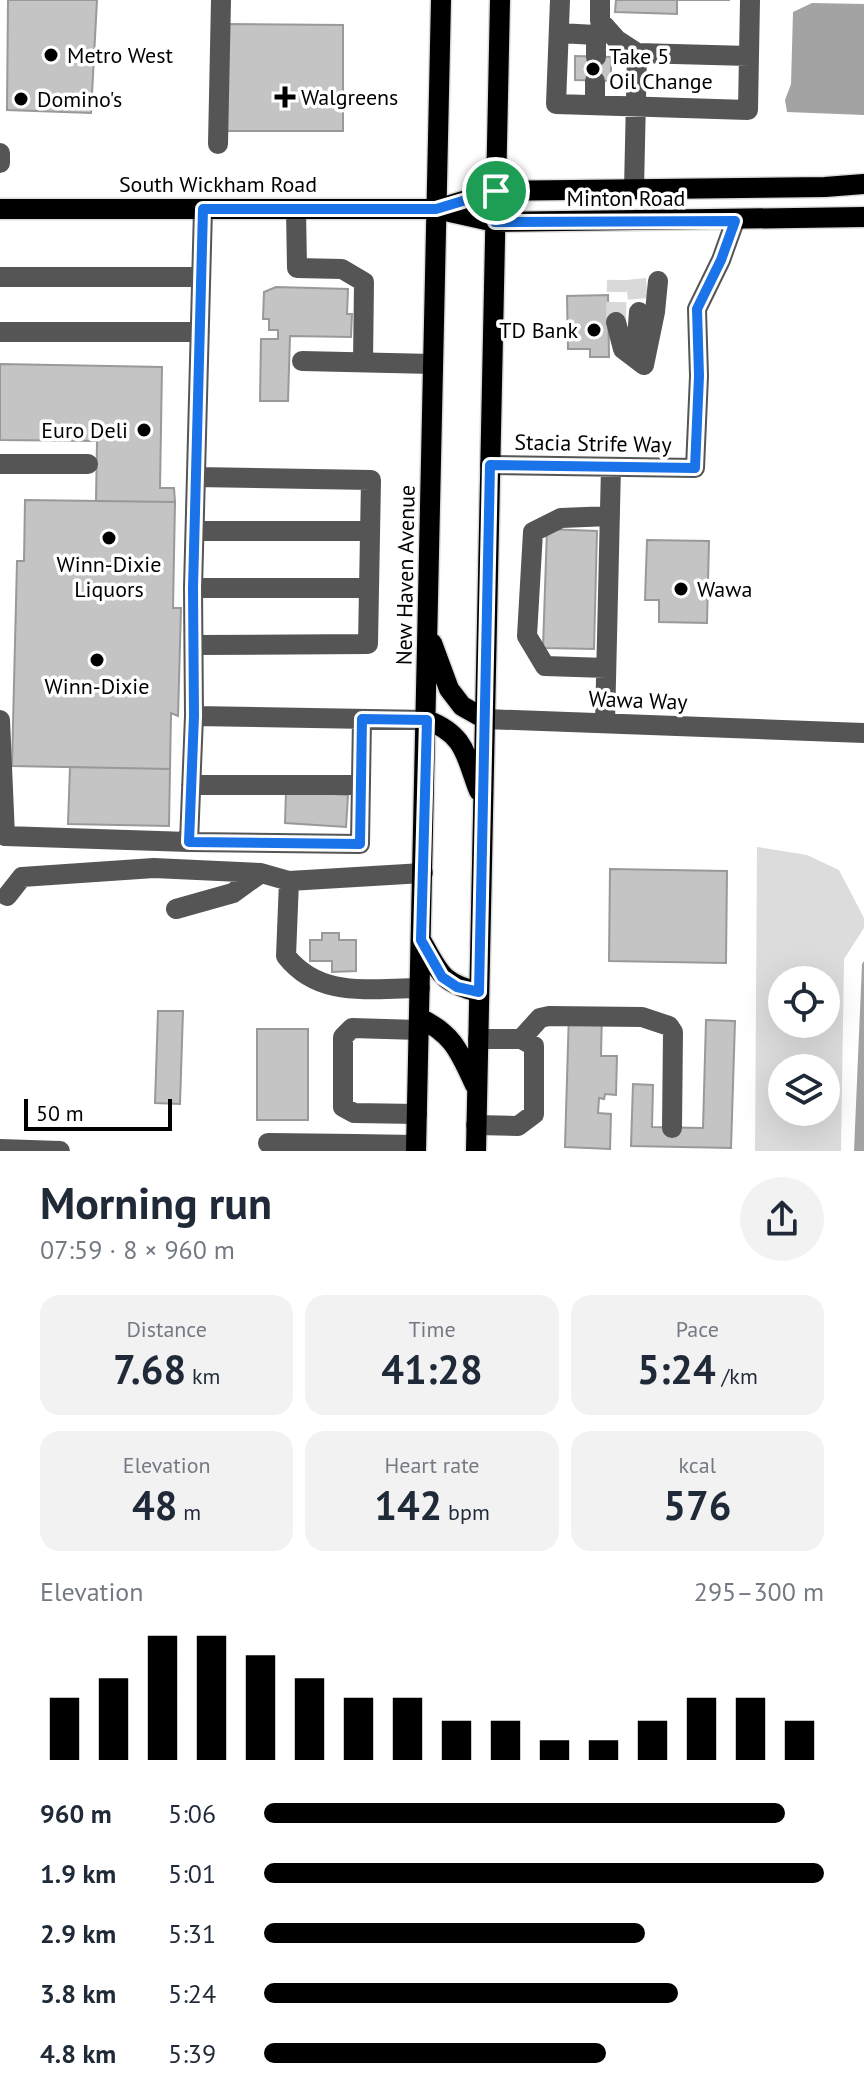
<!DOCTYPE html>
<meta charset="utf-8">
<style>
body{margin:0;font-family:"PT Sans",sans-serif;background:#f2f2f3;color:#1f2937;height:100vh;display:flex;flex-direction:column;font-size:30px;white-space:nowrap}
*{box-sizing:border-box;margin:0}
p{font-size:26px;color:#747a83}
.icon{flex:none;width:44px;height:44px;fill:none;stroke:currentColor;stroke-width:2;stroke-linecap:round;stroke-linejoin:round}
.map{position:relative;height:1151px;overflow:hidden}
.drawer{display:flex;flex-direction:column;background:#fff;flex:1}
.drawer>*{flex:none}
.fabs{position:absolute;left:768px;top:966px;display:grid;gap:16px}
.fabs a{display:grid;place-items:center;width:72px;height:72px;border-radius:50%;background:#fff;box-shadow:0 8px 32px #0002;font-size:40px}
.scale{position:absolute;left:24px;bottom:20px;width:148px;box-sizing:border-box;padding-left:8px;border:4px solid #000;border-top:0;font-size:22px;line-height:28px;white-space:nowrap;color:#000;-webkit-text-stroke:6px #fff;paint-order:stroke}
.pin{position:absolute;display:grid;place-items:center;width:68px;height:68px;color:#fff;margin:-34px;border:4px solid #fff;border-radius:50%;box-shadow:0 2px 8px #0007}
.round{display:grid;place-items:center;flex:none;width:84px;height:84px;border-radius:42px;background:#f2f2f3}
.summary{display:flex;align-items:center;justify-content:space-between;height:136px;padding:0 40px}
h1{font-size:44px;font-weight:600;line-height:60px}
.stats{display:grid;grid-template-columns:repeat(3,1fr);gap:12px;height:136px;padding:8px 40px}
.stats div{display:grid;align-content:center;border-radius:20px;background:#f2f2f3;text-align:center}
.stats b{font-size:40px;font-weight:600}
.stats small{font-size:22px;font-weight:400}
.stats p{font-size:22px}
.chart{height:224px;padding:16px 40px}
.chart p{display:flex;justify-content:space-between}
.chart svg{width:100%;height:144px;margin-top:8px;stroke:#000;stroke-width:6}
ul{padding:0 40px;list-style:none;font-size:26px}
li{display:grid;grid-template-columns:128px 96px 1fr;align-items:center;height:60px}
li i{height:20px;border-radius:10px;background:#000}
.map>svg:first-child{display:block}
.green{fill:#dcdcdc;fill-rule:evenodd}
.water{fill:#a3a3a3}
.building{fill:#c4c4c4;stroke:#999;stroke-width:2}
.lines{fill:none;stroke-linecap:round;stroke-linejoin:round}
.minor-tunnel{stroke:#d9d9d9;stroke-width:20;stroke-dasharray:20 10;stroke-linecap:butt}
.major-casing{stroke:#dbdbdb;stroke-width:23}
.minor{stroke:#555;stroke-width:20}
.major{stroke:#000;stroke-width:20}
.route-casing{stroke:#fff;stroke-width:16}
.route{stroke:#1a73e8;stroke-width:10}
.poi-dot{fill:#000;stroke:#fff;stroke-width:3}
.labels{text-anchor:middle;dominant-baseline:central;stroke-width:7;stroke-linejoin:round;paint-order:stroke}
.poi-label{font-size:22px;fill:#000;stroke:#fff;text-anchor:start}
.street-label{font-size:22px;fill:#000;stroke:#fff}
</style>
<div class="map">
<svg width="864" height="1151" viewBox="0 0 864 1151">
<rect width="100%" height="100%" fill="#fff"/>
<!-- green -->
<path class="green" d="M757 847 807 855 839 870 864 918V928L844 959 841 1151H755ZM782 980H826V1024H782ZM782 1068H826V1112H782Z"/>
<!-- water -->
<path class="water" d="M812 3 864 4V115L787 112 785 100 791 84 793 12Z
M864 961V1151H854L862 964Z"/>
<!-- building -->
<path class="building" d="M8 0H97L91 113 7 110Z
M616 0H730H677V14L615 12Z
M224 24 343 25V131H223Z
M575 56 611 57V81L575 80Z
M276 287 348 289 347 314H352L351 337 290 336 288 401H260L261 339H278V330H269V319H263L264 292Z
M608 295 609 357H590V349H568L567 296Z
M0 364 162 367 160 488H174L175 502 96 501 97 441 0 440Z
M25 500 175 502 173 608H181L178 716 171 713 170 769 12 766 17 561H24Z
M547 529 597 531 594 649 543 648Z
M647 540 709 541 707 623 659 622V600H645Z
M70 767 170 769 169 826 68 824Z
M286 791 348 795 346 827 285 823Z
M610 869 727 871 726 963 609 961Z
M322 933H339V940H356V971L332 972V961H310V940H322Z
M158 1011H183L180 1104 155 1103Z
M569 1011 602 1012 601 1056H617L616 1095 605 1094 604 1099 599 1098 598 1113 611 1114 610 1149 565 1147Z
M706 1020 735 1021 731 1148 631 1146 633 1084 653 1085 652 1127 703 1128Z
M257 1029H308V1120H257Z"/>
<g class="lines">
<!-- minor-tunnel -->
<path class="minor-tunnel" d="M636 279 639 312
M616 322 617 280"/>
<!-- major casing -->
<g class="major-casing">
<path id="major" d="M440 208 496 191 825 187 864 184
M0 209H436L495 222 864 217
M432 643 449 689 462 706 485 719
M427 720C466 735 465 755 479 791
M421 940C440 973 441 983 479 992
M419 1018C453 1033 460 1053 475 1085
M416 1151 441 0
M476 1151 500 0"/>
</g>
<!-- minor -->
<path class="minor" d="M560 0 556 104 748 110 750 0
M600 0V21L617 40 637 53 749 56
M559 33 596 35V57
M595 106V81
M218 144 221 0
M0 153V163
M634 189 637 53
M203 209 193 588 194 716 427 720
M296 209 297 268 342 269 364 282 363 363
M0 277H201
M616 322 623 349 644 365 655 312 658 281
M0 332H200
M636 351 639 312
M302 361 433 364
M0 464H88
M490 465 695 468 699 376 697 309 721 260 735 221
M195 531H370
M193 588H369
M194 645 368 644 371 480 196 477
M606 668 545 666 527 636 533 532 561 518 610 516
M485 719 864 733
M0 720 5 836 189 842 194 716
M605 723 611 467
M191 785H361
M189 842 360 844 362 719
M289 881 286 956C320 999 370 988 420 988
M7 896 22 877 154 868 261 873 289 881 423 873
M176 909 233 893 261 873
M521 1039 540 1018 549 1016 642 1017 669 1026 673 1032 672 1128
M417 1114 354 1113 343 1107V1037L352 1028 419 1030
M476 1125 518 1126 534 1114V1046L521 1039H478
M268 1143 355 1144
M0 1149 60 1151
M355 1151V1144L416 1145"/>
<!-- major -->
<use href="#major" class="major"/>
</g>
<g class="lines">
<!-- route casing -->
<g class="route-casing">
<path id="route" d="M496 191 495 222 735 221 721 260 697 309 699 376 695 468 490 465 479 992 457 987 442 977 421 940 427 720 362 719 360 844 189 842 194 716 193 588 203 209H436Z"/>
</g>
<!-- route -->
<use href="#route" class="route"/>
</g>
<!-- markers -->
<g class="poi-dot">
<circle cx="51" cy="55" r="8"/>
<circle cx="593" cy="69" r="8"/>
<path d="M281 85h8v8h8v8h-8v8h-8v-8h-8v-8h8z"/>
<circle cx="21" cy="99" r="8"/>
<circle cx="594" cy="330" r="8"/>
<circle cx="144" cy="430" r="8"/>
<circle cx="109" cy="538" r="8"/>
<circle cx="681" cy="589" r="8"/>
<circle cx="97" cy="660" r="8"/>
</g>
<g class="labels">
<!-- poi labels -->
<g class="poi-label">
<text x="67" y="55">Metro West</text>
<text x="609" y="56">Take 5<tspan x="609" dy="25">Oil Change</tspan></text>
<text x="301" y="97">Walgreens</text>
<text x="37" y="99">Domino's</text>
<text x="578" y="330" text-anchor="end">TD Bank</text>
<text x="128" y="430" text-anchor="end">Euro Deli</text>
<text x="109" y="564" text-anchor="middle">Winn-Dixie<tspan x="109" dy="25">Liquors</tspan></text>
<text x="697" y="589">Wawa</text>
<text x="97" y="686" text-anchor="middle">Winn-Dixie</text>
</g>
<!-- street labels -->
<g class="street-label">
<text x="218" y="184">South Wickham Road</text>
<text x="626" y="198">Minton Road</text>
<text transform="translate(593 443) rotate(1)">Stacia Strife Way</text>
<text transform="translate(405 575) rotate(-89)">New Haven Avenue</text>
<text transform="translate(638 700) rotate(2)">Wawa Way</text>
</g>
</g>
</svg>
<div class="fabs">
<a><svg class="icon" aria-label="locate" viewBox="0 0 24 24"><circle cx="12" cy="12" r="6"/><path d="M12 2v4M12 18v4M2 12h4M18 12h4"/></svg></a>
<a><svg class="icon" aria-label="layers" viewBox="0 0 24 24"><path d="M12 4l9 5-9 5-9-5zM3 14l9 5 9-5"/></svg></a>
</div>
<div class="scale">50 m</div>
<div class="pin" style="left:496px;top:191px;background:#1e9e55"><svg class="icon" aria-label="arrive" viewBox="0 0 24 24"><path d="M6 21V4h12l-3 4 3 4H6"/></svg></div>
</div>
<section class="drawer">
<div class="summary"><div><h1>Morning run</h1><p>07:59 · 8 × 960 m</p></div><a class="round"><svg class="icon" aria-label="share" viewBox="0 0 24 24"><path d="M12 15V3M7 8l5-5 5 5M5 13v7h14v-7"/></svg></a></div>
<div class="stats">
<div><p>Distance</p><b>7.68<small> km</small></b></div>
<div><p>Time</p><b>41:28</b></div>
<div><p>Pace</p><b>5:24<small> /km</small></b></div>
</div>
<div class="stats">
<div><p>Elevation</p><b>48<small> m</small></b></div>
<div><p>Heart rate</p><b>142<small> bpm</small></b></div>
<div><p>kcal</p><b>576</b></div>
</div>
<div class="chart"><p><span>Elevation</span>295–300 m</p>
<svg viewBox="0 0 160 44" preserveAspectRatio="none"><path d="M5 44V25M15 44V19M25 44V6M35 44V6M45 44V12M55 44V19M65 44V25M75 44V25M85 44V32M95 44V32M105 44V38M115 44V38M125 44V32M135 44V25M145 44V25M155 44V32"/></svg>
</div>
<ul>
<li><b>960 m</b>5:06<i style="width:93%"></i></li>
<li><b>1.9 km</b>5:01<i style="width:100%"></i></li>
<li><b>2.9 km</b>5:31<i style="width:68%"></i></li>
<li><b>3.8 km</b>5:24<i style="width:74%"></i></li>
<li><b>4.8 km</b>5:39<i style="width:61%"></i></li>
</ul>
</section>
